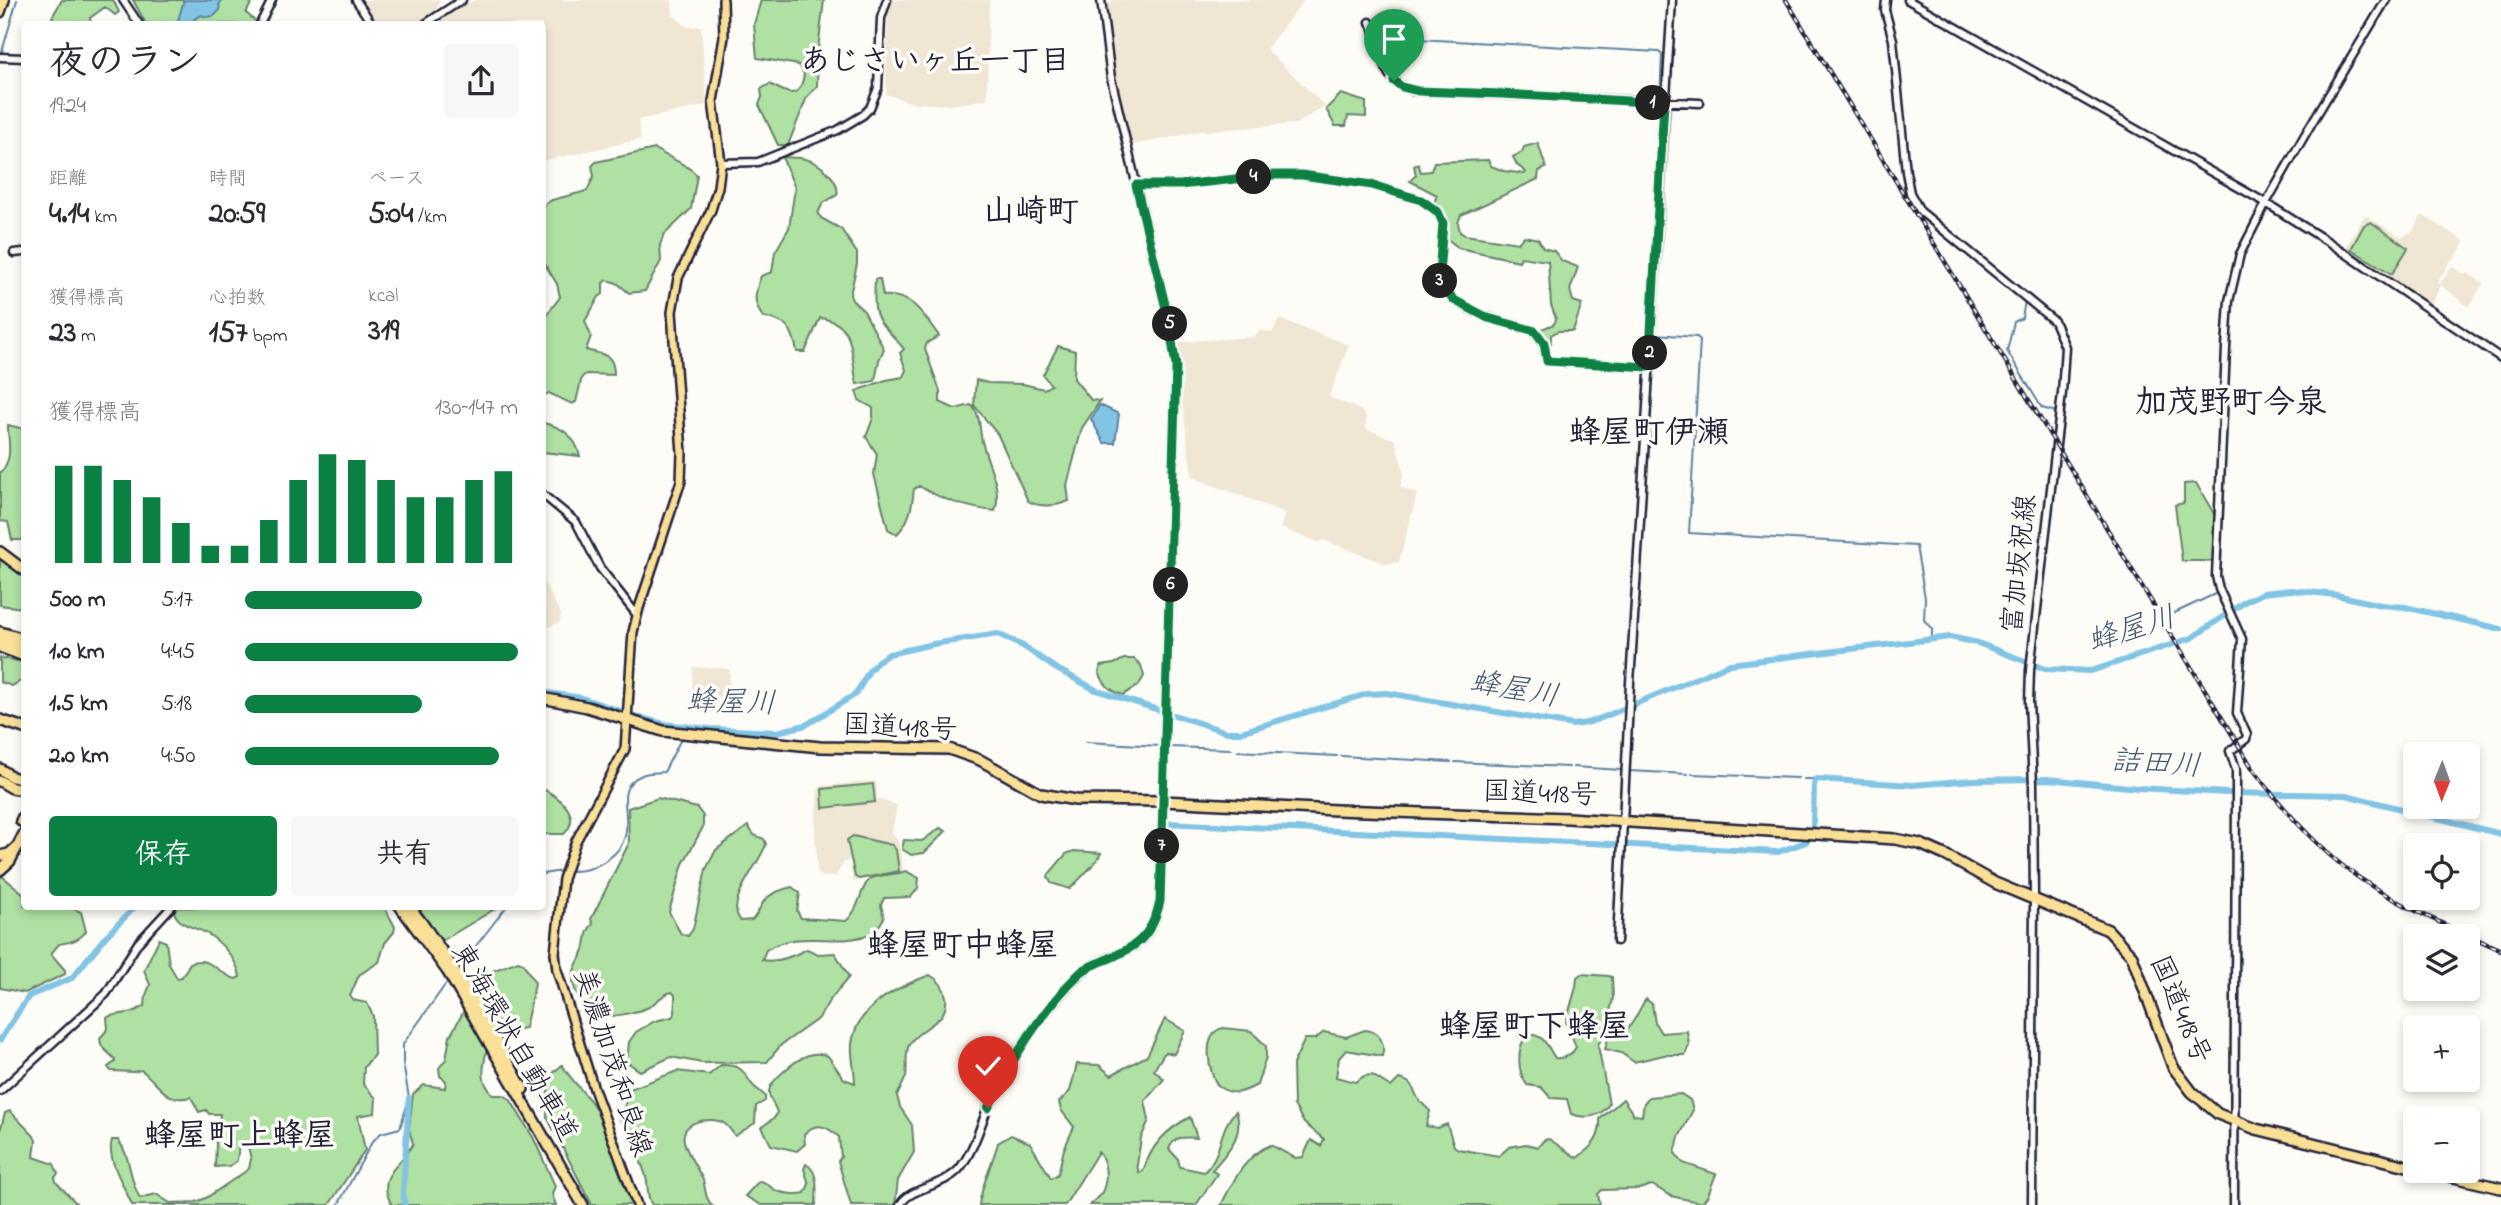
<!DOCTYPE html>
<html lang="ja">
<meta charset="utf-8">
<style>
body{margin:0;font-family:"Indie Flower","Klee One",sans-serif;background:#f7f7f7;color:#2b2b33;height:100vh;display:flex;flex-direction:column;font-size:26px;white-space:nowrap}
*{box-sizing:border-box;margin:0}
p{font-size:23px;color:#7c7c81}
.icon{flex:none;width:38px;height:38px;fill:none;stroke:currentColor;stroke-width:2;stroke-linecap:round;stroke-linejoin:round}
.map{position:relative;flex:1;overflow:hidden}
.drawer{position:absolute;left:21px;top:21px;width:525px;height:889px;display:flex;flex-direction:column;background:#fff;border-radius:7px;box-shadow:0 4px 10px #0003}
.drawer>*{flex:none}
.needle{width:46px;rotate:181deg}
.controls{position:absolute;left:2403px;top:742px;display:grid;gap:14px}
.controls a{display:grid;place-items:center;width:77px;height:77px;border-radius:7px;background:#fff;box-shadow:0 4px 10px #0003;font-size:35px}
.pin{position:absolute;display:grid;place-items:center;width:60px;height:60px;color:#fff;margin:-72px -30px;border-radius:50% 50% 50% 0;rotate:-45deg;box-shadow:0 0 7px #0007}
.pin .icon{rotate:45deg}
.km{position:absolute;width:35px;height:35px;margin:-18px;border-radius:50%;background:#222;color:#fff;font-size:19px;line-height:35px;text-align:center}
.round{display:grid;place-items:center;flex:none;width:74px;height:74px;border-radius:7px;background:#f7f7f7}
.head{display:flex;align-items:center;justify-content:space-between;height:119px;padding:0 28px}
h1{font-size:38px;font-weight:800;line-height:52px}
.metrics{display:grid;grid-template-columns:repeat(3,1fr);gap:10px;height:119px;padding:7px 28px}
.metrics div{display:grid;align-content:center}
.metrics b{font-size:30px;font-weight:800}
.metrics small{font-size:19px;font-weight:400}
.metrics p{font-size:19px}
.chart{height:196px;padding:14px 28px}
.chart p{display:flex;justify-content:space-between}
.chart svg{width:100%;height:126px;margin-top:7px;stroke:#0b8043;stroke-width:6}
.action{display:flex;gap:14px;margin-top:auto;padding:14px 28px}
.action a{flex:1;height:80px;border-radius:7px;background:#0b8043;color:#fff;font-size:28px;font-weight:800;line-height:80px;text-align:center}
.action a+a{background:#f7f7f7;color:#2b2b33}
ul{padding:0 28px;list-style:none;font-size:23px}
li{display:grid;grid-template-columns:112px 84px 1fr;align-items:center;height:52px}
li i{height:18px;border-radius:9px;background:#0b8043}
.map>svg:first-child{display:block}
.built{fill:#f0e6d4}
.green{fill:#aee1a2;stroke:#68826e;stroke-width:2}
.water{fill:#82c4e3;stroke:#5c83a0;stroke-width:2}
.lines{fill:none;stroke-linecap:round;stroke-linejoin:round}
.stream{stroke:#5c83a0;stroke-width:2}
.river{stroke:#82c4e3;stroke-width:6}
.secondary-casing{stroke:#22223b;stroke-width:11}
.primary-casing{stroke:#22223b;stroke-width:12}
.highway-casing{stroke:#22223b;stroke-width:14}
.secondary{stroke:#fdfcf7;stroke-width:6}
.primary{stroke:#fadf96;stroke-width:7}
.highway{stroke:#fadf96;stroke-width:9}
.rail-casing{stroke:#22223b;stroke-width:4.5}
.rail{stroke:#fdfcf7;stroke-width:2;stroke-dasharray:5;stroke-linecap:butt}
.route-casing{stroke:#fff;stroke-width:14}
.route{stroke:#0b8043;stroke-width:9}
.labels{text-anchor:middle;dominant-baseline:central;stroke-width:7;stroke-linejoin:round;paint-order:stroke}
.street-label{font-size:28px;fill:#22223b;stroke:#fdfcf7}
.neighbourhood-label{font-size:30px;font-weight:bold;fill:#22223b;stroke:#fdfcf7}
.water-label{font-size:30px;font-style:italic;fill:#445b76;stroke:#fdfcf7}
.quarter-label{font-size:32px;font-weight:bold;fill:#22223b;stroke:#fdfcf7}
</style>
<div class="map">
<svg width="2501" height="1205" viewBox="0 0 2501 1205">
<rect width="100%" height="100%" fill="#fdfcf7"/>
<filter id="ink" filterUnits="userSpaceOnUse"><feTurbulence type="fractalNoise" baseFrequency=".0143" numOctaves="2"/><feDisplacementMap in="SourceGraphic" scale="14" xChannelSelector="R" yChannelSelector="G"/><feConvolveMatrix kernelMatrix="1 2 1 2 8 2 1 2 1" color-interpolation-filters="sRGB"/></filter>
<g filter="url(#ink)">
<!-- built -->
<path class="built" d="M362 0H441L434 14 419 24H377Z
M476 0H672L673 15 687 27 701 26 707 105 638 120 641 139 543 161 542 24H433L460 5Z
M891 0H989L987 99 953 105 913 103 886 94 888 8Z
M1113 0H1304L1266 49 1325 106 1296 124 1201 131 1130 146 1111 55 1107 5Z
M2365 215 2401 237 2412 232 2422 215 2463 240 2464 244 2453 260H2451L2437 283 2440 284 2452 267 2465 274 2466 272 2483 283 2469 307 2441 285 2431 305 2344 250Z
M1279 319 1349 345 1329 397 1361 410 1366 417V429L1395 440 1404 473 1400 487 1417 494 1399 562 1386 564 1324 540 1319 542 1280 528 1285 513 1192 477 1181 393 1182 371 1178 342 1254 337 1260 330 1272 333Z
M542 579 561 614 560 622 546 628H543Z
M693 667 730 669 727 705 713 704V699L698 698V692H692Z
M876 781 877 799 897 805 892 832 898 841 904 872 853 882 850 860 844 862 835 877H822L817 871 815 827 818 790 822 786Z"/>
<!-- green -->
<path class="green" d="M62 0H113L119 12 115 15 105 7 90 18 91 24H57L52 17Z
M133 0H253L246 13 259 24H146Z
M761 0H824L818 50 817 86 807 97 788 145H778L759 105 762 97 761 89 770 84C788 94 800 101 804 74L799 65 757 58 754 24Z
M1341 94 1366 102V117L1348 116 1346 126H1335L1326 109Z
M1538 143 1546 168 1539 171 1538 179 1461 215 1458 223 1460 232 1465 235 1518 243 1524 236 1538 239 1543 248 1554 251 1562 261 1578 267 1570 290 1573 301 1582 304 1573 331H1558L1551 335V343L1548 348 1539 330 1554 324 1556 319 1551 305 1548 261 1521 257 1519 261 1459 248 1446 238C1445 223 1445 215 1433 205L1437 195 1410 181 1416 175 1414 166 1418 164 1421 172 1431 171 1434 162 1488 160 1491 166 1504 171 1525 174 1526 172 1517 165 1513 157 1522 152 1524 147Z
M655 149C670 159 685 162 697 175L691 209 664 235 660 245 661 261 645 291 629 293 617 283 607 280 603 283V294L599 297 585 321 591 336 586 350C604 355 614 353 614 375L586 374 582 377 576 402 572 404 549 393 543 395V320L560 297 557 284 543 261V206L552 200 587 191 594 176 592 166 596 162Z
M782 157C789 158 798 157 805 159 819 162 841 180 837 195L823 203 818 213 821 218 841 229 857 253V264L850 295 852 300 864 311 884 349 879 360 875 381 857 384C850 357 858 323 820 318L805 352H797C792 326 788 322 763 317 752 302 755 293 761 276L772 272 775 252 789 228 795 188Z
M2371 222 2408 248 2392 274 2351 249 2364 225Z
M875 279H880L883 296C913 294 923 314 939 336L927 343 925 349 940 391V402L955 409 971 405C981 414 979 429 982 441 987 463 1003 489 995 511 967 508 942 500 919 486L914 489C912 507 910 521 897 534L888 529 874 474 877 454 866 437 873 418V408L859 400 856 391 886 380 903 377 906 370 900 353 904 349C878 317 872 325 875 279Z
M1058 346 1075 351 1074 379 1091 400 1100 401 1082 428 1067 485 1069 501C1057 506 1040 508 1028 501L998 435 974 405 976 380 988 383 1023 384 1044 389 1051 385 1043 375Z
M543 423C563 427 575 436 580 456L543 452Z
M8 425 24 429 23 540H12L8 522 0 521V473C14 458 8 444 8 425Z
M2196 483 2217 519 2216 561H2182L2175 505 2184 503V484Z
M0 556 24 575V608L0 605Z
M0 658 24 662 23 680 12 686 0 682Z
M1124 659H1134L1141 665 1144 676 1139 685 1123 695C1109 690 1104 685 1099 672L1101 666 1114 664Z
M873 784 875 802 823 808 822 789Z
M543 789C559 797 583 815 564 834H543Z
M658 798 697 808 703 816V827L683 864 669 912 681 934 688 936 693 929 706 869 716 850 748 826 754 835 764 839 766 844C761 863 723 902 741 921L752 920C758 914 760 906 765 900 771 893 783 889 792 887L800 893 797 911 801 918 846 921C860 910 861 883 872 878 883 874 896 875 906 871L919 878 918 888 911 897 884 898 881 905 884 918C880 924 877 931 870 934 837 948 800 928 766 950L762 960C777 963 794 956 807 949L818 954 835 953 849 977 829 1001 819 1018 781 1045 767 1062 702 1063 671 1057 640 1071 627 1062 629 1042 636 1032 655 1021 672 1017 675 1013V995L672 992C662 994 657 1002 649 1007 636 1013 608 1018 594 1017 583 1004 569 989 574 971 576 964 581 957 584 950 587 940 585 931 593 924L591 919 629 843 628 808Z
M940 828 946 831 924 853 911 855 902 849 904 840 922 841Z
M853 836 892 845 896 850 899 871 859 879 855 877 847 840Z
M1074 851 1101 853C1098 862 1078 880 1070 889L1051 883 1048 877 1049 874 1066 854Z
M2 876 24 894V906L69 907 81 912 86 931C79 941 70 942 59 944L51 954 65 970V974L25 993 0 988V878Z
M177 907 385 908 395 927 394 932 385 943 379 962 359 975 350 996 353 1000 367 1003 373 1016 374 1055 364 1067 363 1084 376 1098 375 1113 358 1116 365 1150 329 1205H132C125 1187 106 1159 112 1140H118C131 1156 129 1180 140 1198L156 1194 170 1203 196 1202 206 1198 249 1169 251 1159 247 1142 245 1141 239 1145 237 1161 229 1166 215 1167 216 1143 210 1132 219 1122 220 1114H209L206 1110 199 1112 191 1097C165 1104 159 1083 141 1070L133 1072 111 1071 108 1067 115 1062V1060C109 1051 100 1050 100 1038L108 1029 107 1018 110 1016 133 1012 145 1006 146 995 150 985 144 970 159 939 166 942 169 964 177 978 182 977 190 963C210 955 218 974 236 979L240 977C238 960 220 941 206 933 195 927 179 926 174 912Z
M415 907H498L440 942Z
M518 961 523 963 535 983 525 1028 500 1033 482 1009 475 980 479 976Z
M1581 974 1609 976 1612 977 1613 998 1607 1027 1598 1045 1609 1104C1601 1118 1585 1119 1571 1114L1567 1099 1551 1098 1541 1087 1527 1085C1517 1072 1516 1047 1528 1034 1545 1035 1547 1046 1555 1058 1565 1059 1572 1055 1576 1047L1566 1022 1576 987 1577 977Z
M930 975C939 980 944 986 946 997 949 1023 922 1025 910 1043 904 1053 908 1065 906 1076 904 1082 900 1090 897 1096L900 1107 912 1125 914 1152 898 1180 895 1205H851L838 1161 841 1157 839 1137C827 1126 816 1121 804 1134L805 1144 797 1151 771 1145 762 1127 775 1117 777 1113C776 1106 768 1099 769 1092 769 1081 796 1060 806 1056 812 1053 822 1053 828 1056L844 1079 855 1083C855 1071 851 1057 852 1045 855 1007 899 986 930 975Z
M1646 999 1652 1004 1655 1023 1661 1033 1687 1031 1689 1045 1685 1055H1664L1634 1062 1621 1053 1605 1049 1608 1038C1634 1032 1633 1018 1646 999Z
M465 1009 487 1045C485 1067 477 1076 493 1095H503L510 1099 534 1139 555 1186 552 1194 556 1205H392C375 1176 399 1167 413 1144L409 1129 413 1094 424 1085 445 1088 446 1081 440 1076 439 1068 446 1059 450 1036Z
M1165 1019 1185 1031 1174 1054 1165 1052 1154 1070 1164 1079 1145 1101 1149 1120 1141 1138 1137 1165 1139 1173 1143 1171C1152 1144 1166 1130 1190 1117L1197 1138C1185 1137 1175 1135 1169 1149L1178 1159 1180 1167 1204 1172C1224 1153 1217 1130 1236 1111 1245 1136 1227 1152 1212 1170L1217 1174 1196 1205H1090C1093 1201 1100 1196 1102 1192 1108 1180 1107 1161 1098 1152L1065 1205H979C982 1184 992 1164 998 1143L1011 1135 1030 1143 1051 1178 1058 1174 1064 1149 1074 1127 1061 1110 1059 1102 1070 1091 1077 1064 1099 1065 1111 1075 1113 1074 1147 1056Z
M1223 1028 1251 1031 1266 1046V1057L1257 1085C1242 1093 1234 1096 1219 1087 1208 1074 1201 1032 1223 1028Z
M1365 1030C1379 1031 1386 1043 1382 1056L1346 1050 1339 1058 1336 1077 1355 1082 1364 1076 1372 1075 1391 1087 1399 1079C1415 1082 1412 1090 1420 1102 1421 1102 1429 1110 1430 1111L1426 1126 1437 1128 1447 1124 1454 1146 1458 1149 1499 1156 1509 1147 1526 1144 1538 1147 1544 1140 1549 1139 1577 1158C1592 1147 1601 1138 1600 1119L1623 1099 1634 1115 1642 1116 1644 1103 1649 1097 1681 1094 1690 1100 1693 1110 1679 1137 1675 1153 1683 1163 1716 1174 1708 1195 1702 1203 1671 1196 1652 1185 1639 1189 1602 1190 1598 1194 1600 1205H1221C1233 1182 1245 1155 1271 1145L1295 1158 1303 1157 1311 1140 1321 1146 1324 1139 1304 1123 1294 1105 1293 1064 1305 1039H1315L1324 1032 1346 1037Z
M562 1065C572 1082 586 1093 596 1109L633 1205H592L547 1117 548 1086 554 1072Z
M721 1065C740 1065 742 1069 751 1083 754 1088 761 1091 765 1096V1101L756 1106 755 1123 735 1136C732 1132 729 1127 725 1124 712 1115 679 1121 684 1141 687 1155 697 1167 703 1180 706 1189 704 1197 712 1205H652C646 1196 649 1188 646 1177 641 1158 630 1138 620 1119L630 1089 677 1071 709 1075Z
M10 1111 34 1136 36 1141 34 1157 54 1164 58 1174 55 1177 56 1182 78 1205H0V1131L5 1113Z
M806 1164C820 1172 816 1191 816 1205H761L745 1196 759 1181C767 1182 768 1186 775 1190 783 1194 797 1195 805 1193L809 1184 804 1169Z"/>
<!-- water -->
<path class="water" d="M184 0H222L219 5 220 10 214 16 206 17 202 15 194 19 192 24H177Z
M1100 405 1119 414 1115 443H1104L1091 419Z"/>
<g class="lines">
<!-- stream -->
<path class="stream" d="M1398 38 1659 52 1662 55 1660 100
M1 55 17 0
M2025 301 2022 318 2014 322 2007 351 2042 408 2056 412
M1647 334 1659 105
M1655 334 1697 337 1700 340 1689 533 1916 546 1925 598 1924 620 1932 629V640
M2168 616 2215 594
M1086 742 1160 746
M1169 747 1231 749
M1237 751 1337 756
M1341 756 1451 762
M1455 762 1569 767
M1573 767 1622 770
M1629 771 1688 774
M1692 774 1798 778
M1804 779H1816
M567 871C585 871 594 869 608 859 649 830 603 791 642 775 649 772 657 773 664 772L682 737
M542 874 562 871
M458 969 507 906
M338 1205 372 1142 381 1133 400 1128 409 1098 403 1063V1044L448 981"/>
<!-- river -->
<path class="river" d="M542 692 582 698 638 717 664 724 710 729 777 732 806 725 856 694 869 671 878 661 889 654 933 644 998 634 1023 646 1055 668 1096 690 1227 732H1241L1367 694 1387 693 1573 725 1587 723 1604 717 1730 664 1950 637 1978 643 2045 669 2091 671 2192 638 2246 601 2263 593 2291 590 2336 595 2381 605 2405 607 2501 629
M1166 823 1778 852 1806 842 1807 839
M1810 832 1813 827 1814 785 1816 779 1913 785 1973 780 2048 779 2138 788 2228 793 2346 795 2501 834
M0 1040 29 996 72 978 106 936 136 906
M405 1205 403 1192 409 1098"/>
<!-- secondary casing -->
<g class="secondary-casing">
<path id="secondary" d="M123 0 139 24
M356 0 372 24
M1886 0 1885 10 1893 40 1906 172 1910 193 1920 211 2054 321 2065 347 2062 393 2030 670 2029 702 2033 784 2034 899 2032 1205
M1908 0 2266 203 2330 243 2501 358
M1370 22C1372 29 1379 35 1380 42 1385 68 1385 81 1413 91L1700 103
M260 24 272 0
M425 24 462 0
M0 57 24 58
M721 163 758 162 838 130 863 115 870 108 878 88 881 18 887 0
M1136 185H1180L1273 175H1302L1372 185 1421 200 1438 212 1443 223 1439 275 1443 289 1454 300 1475 312 1499 321 1535 331 1543 343 1547 361 1649 367
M14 253 24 252
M542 494 576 522 600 568 637 615
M1617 941 1630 683 1672 0
M0 1091 106 994 138 943 172 906
M900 1205C911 1186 943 1188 960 1168 976 1147 982 1119 993 1095 1012 1054 1043 1014 1073 981 1106 944 1144 967 1160 903L1176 366 1168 317 1111 78 1101 0
M2234 1205 2236 787V769L2230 751 2246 739 2247 735 2237 713 2242 639 2219 589 2216 576 2226 348 2229 301 2240 254 2266 203 2310 126 2386 0"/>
</g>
<!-- primary casing -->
<g class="primary-casing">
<path id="primary" d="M637 1205 594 1089 557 970 555 953 563 879 576 841 625 749 633 632 639 608 681 481 682 453 672 312 678 278 711 210 718 187 721 163 713 101 724 37 723 0"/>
</g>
<!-- highway casing -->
<g class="highway-casing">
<path id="highway" d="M0 12 4 0
M0 552 24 570
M0 632 24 639
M0 639 24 647
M0 647 24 656
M542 698 587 707 663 731 820 747 949 749 980 760 1041 794 1076 800 1163 801 1336 810 1568 818 1895 839 1920 844 1945 855 1995 883 2108 930 2132 956 2173 1067 2192 1092 2218 1114 2256 1129 2415 1168
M0 720 24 728
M0 769 12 777 24 780
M0 781 12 788 24 790
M21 821 24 815
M0 856 9 854 17 847
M0 870 10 861 24 834
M400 906 448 972 583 1205
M409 906C454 963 488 1026 523 1089
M2428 1171 2501 1188"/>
</g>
<!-- secondary -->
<use href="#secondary" class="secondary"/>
<!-- primary -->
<use href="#primary" class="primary"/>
<!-- highway -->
<use href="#highway" class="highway"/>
<!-- rail casing -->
<g class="rail-casing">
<path id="rail" d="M1786 0 2253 769C2280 805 2309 839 2344 867 2391 903 2448 926 2501 950"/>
</g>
<!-- rail -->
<use href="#rail" class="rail"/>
</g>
</g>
<g class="lines" filter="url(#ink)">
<!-- route casing -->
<g class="route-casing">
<path id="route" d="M988 1108C1010 1062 1042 1010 1079 974 1086 967 1094 965 1103 961 1135 948 1151 938 1160 902L1176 366 1168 317 1136 185H1180L1273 175H1302L1372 185 1421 200 1438 212 1443 223 1439 275 1443 289 1454 300 1488 318 1535 331 1544 343 1547 361 1649 367 1664 103 1502 94 1418 91 1402 87 1394 81"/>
</g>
<!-- route -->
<use href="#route" class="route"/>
</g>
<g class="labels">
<!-- street labels -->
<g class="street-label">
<text transform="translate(2021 564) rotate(-84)">富加坂祝線</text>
<text transform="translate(900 729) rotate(3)">国道418号</text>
<text transform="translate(1540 795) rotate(2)">国道418号</text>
<text transform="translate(2179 1010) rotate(67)">国道418号</text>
<text transform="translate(513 1043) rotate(60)">東海環状自動車道</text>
<text transform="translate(611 1063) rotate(72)">美濃加茂和良線</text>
</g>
<!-- neighbourhood labels -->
<g class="neighbourhood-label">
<text x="935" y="63">あじさいヶ丘一丁目</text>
</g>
<!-- water labels -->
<g class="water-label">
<text transform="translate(2132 631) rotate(-17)">蜂屋川</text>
<text transform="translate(1514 691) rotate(10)">蜂屋川</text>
<text transform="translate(731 704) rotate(2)">蜂屋川</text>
<text transform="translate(2156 765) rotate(4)">詰田川</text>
</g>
<!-- quarter labels -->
<g class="quarter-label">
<text x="1031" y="213">山崎町</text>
<text x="2231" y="404">加茂野町今泉</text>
<text x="1649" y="434">蜂屋町伊瀬</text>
<text x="963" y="947">蜂屋町中蜂屋</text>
<text x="1535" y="1028">蜂屋町下蜂屋</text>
<text x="240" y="1137">蜂屋町上蜂屋</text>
</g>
</g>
</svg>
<div class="controls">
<a><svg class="needle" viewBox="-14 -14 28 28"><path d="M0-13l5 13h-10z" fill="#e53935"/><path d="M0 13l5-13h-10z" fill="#7c7c81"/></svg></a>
<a><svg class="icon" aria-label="locate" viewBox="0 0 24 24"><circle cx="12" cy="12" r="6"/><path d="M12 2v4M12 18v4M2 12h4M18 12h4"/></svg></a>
<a><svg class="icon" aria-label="layers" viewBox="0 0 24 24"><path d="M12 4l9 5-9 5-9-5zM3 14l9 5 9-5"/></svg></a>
<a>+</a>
<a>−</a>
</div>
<div class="pin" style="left:1394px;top:81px;background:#1e9e55"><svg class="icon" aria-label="arrive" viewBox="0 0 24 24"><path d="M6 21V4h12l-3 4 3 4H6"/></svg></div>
<div class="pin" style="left:988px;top:1108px;background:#d93025"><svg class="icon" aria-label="check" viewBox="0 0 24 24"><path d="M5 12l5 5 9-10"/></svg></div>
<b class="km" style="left:1653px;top:103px">1</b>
<b class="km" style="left:1650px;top:353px">2</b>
<b class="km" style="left:1440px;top:281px">3</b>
<b class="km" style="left:1254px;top:177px">4</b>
<b class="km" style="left:1170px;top:324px">5</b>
<b class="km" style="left:1171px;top:585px">6</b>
<b class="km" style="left:1162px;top:846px">7</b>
<section class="drawer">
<div class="head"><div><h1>夜のラン</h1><p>19:24</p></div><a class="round"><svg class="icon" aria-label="share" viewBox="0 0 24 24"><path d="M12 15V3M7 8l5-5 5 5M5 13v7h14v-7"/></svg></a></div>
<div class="metrics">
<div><p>距離</p><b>4.14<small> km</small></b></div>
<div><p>時間</p><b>20:59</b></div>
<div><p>ペース</p><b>5:04<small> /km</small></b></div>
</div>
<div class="metrics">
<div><p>獲得標高</p><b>23<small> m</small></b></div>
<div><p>心拍数</p><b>157<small> bpm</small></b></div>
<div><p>kcal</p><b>319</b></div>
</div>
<div class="chart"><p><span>獲得標高</span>130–147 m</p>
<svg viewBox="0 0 160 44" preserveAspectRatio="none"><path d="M5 44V10M15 44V10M25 44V15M35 44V21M45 44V30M55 44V38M65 44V38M75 44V29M85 44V15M95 44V6M105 44V8M115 44V15M125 44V21M135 44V21M145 44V15M155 44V12"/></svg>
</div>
<ul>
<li><b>500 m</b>5:17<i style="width:65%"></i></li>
<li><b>1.0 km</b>4:45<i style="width:100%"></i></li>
<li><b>1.5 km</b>5:18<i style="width:65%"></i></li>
<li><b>2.0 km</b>4:50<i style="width:93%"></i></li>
</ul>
<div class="action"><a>保存</a><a>共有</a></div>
</section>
</div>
